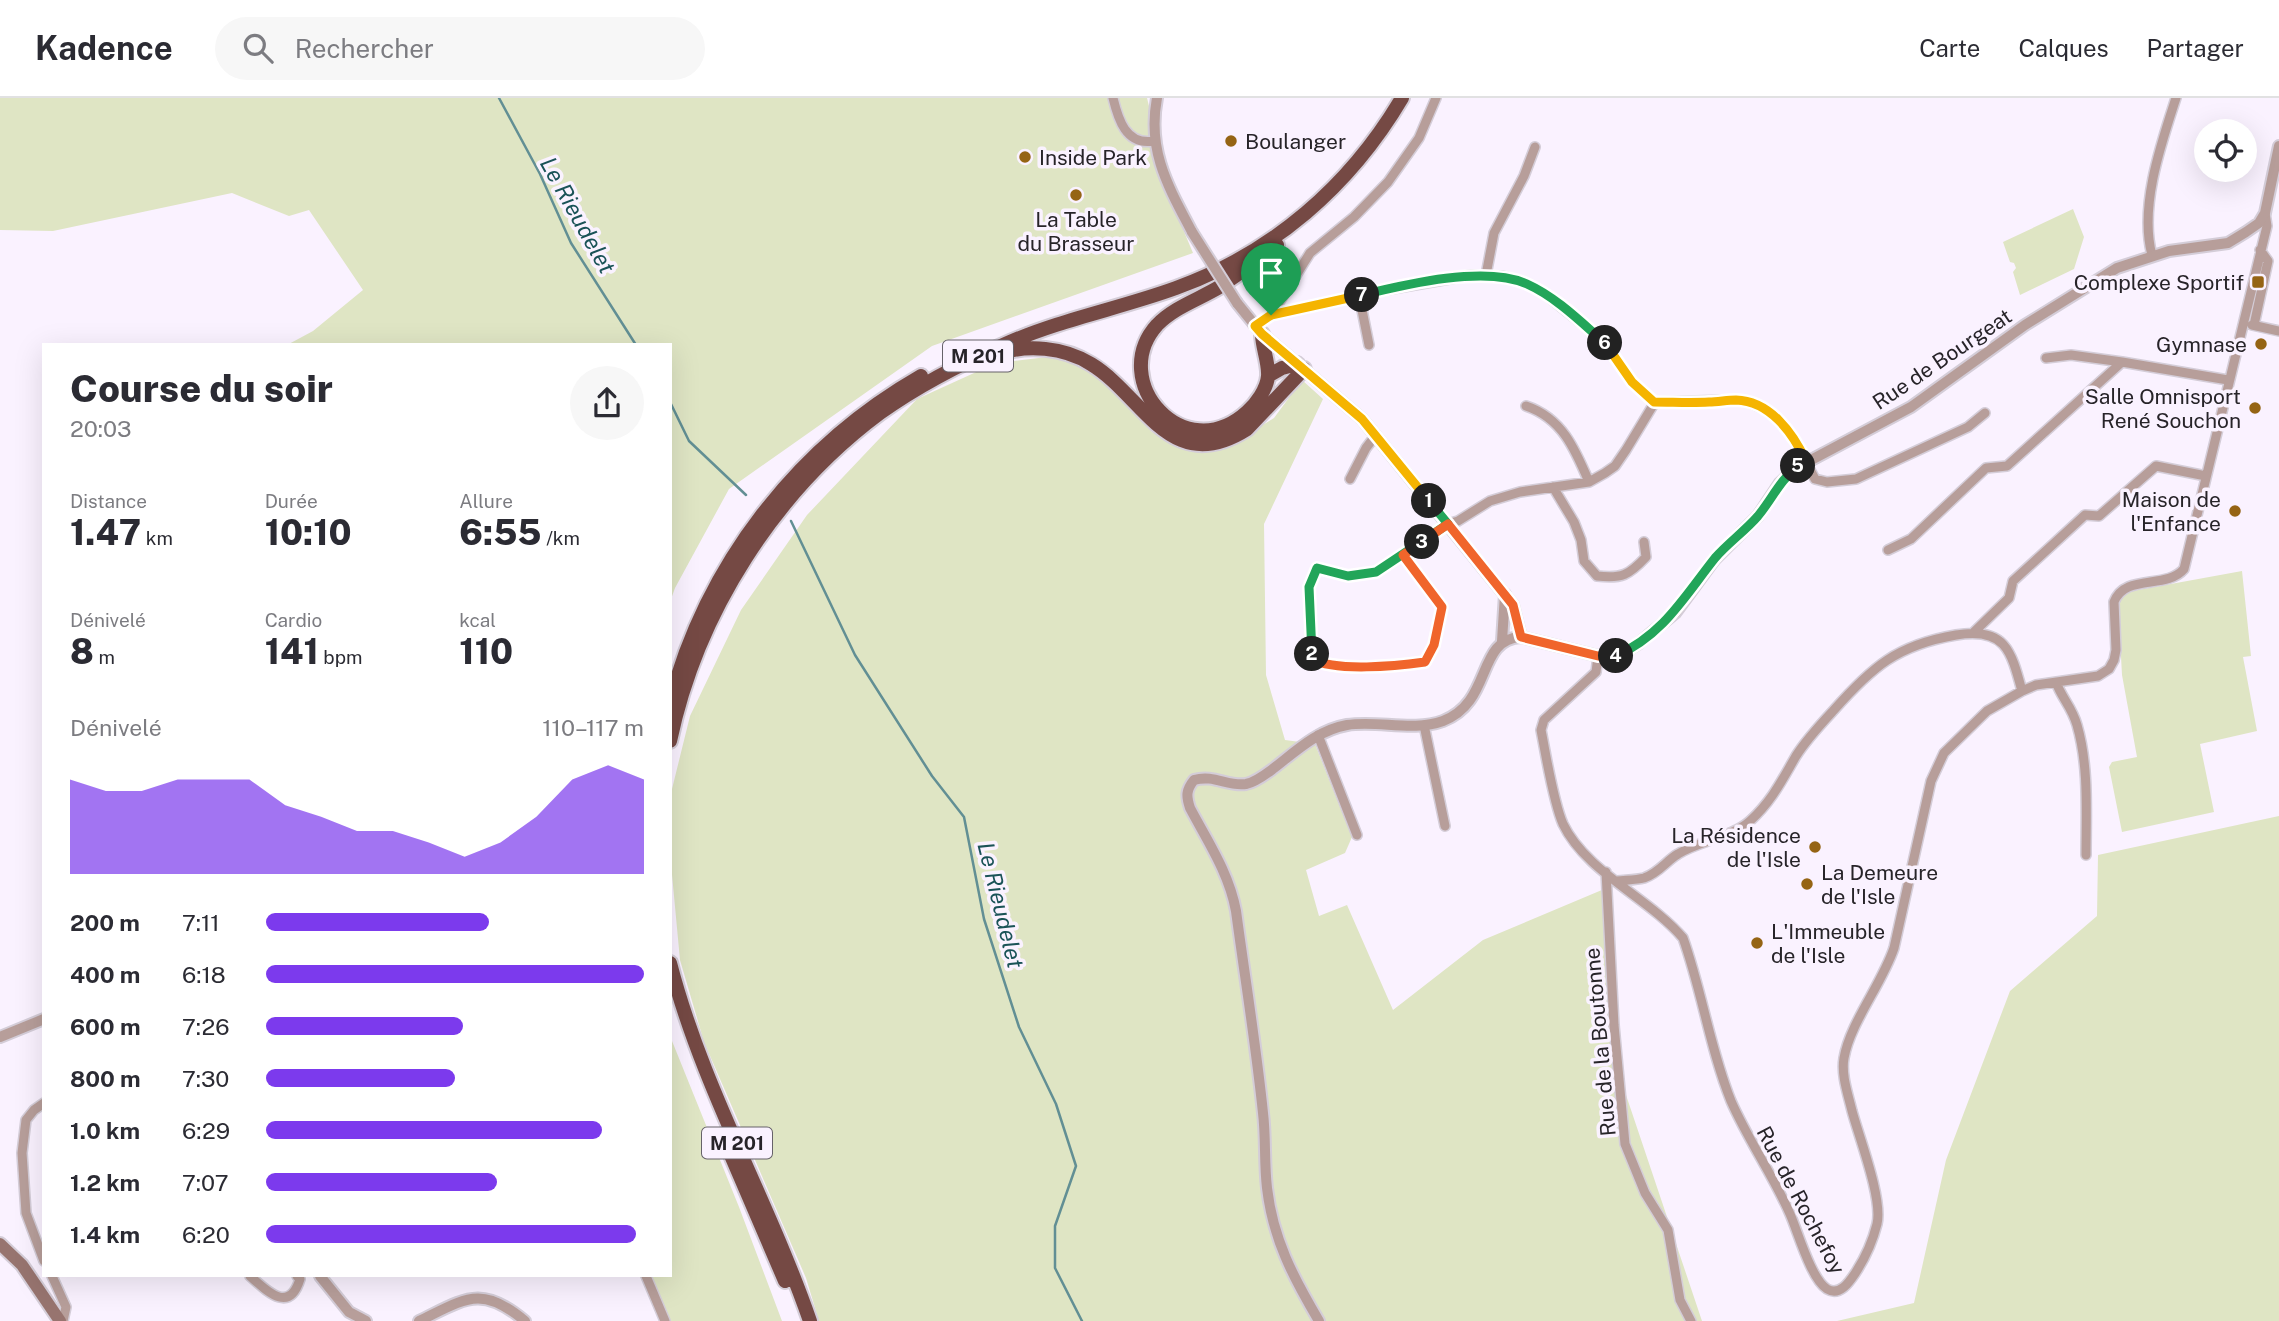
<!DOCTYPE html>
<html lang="fr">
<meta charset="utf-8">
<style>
body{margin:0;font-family:"Public Sans",sans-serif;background:#f7f7f7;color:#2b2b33;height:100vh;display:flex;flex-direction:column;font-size:26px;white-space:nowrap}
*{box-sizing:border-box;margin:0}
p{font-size:23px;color:#7c7c81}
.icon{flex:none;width:38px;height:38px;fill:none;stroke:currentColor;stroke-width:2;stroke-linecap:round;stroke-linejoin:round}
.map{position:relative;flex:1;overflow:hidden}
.side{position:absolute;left:42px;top:245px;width:630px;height:934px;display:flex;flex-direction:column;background:#fff;border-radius:0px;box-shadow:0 7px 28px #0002}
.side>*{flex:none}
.buttons{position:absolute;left:2194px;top:21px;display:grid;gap:14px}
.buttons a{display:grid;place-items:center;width:63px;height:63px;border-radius:50%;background:#fff;box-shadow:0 7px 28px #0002;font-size:35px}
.pin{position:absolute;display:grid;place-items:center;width:60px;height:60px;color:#fff;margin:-72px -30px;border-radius:50% 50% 50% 0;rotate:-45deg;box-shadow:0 0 7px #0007}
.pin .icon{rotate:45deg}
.km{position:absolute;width:35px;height:35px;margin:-18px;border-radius:50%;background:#222;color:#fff;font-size:19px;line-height:35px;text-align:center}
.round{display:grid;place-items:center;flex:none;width:74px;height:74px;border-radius:37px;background:#f7f7f7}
.headline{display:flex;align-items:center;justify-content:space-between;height:119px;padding:0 28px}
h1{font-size:38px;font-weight:800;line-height:52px}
.stats{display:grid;grid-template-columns:repeat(3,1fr);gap:10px;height:119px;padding:7px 28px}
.stats div{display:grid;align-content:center}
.stats b{font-size:35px;font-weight:800}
.stats small{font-size:19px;font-weight:400}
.stats p{font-size:19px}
.chart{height:196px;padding:14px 28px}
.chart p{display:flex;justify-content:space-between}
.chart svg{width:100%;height:126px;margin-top:7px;fill:#7c3aed;opacity:.7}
ul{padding:0 28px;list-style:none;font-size:23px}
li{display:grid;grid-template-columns:112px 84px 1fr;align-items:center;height:52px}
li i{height:18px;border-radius:9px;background:#7c3aed}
header{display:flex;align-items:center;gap:42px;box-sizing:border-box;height:98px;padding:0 35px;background:#fff;border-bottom:2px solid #e1e1e2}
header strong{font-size:33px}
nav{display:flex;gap:38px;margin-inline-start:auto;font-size:24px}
.search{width:490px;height:63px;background:#f7f7f7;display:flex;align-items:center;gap:18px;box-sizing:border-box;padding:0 24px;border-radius:38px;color:#7c7c81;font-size:26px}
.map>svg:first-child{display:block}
.green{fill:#dfe5c4}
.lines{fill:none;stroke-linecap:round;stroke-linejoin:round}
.stream{stroke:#628f94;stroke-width:2.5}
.minor-casing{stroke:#d4cdd8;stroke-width:12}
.tertiary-casing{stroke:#d4cdd8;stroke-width:14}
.secondary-casing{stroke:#d4cdd8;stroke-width:16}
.trunk-casing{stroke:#d4cdd8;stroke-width:18}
.minor{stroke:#b79e9a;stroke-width:9}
.tertiary{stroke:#b79e9a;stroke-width:10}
.secondary{stroke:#97746f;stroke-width:12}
.trunk{stroke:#754944;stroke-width:14}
.tertiary-bridge-casing{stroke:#d4cdd8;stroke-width:14;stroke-linecap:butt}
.tertiary-bridge{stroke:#b79e9a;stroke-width:10}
.split-1-casing{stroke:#fff;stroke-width:14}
.split-2-casing{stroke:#fff;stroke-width:14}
.split-3-casing{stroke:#fff;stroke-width:14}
.split-4-casing{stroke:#fff;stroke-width:14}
.split-5-casing{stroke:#fff;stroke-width:14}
.split-6-casing{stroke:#fff;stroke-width:14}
.split-7-casing{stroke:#fff;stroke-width:14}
.split-8-casing{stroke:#fff;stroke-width:14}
.split-1{stroke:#f5b400;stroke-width:9}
.split-2{stroke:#22a559;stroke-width:9}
.split-3{stroke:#f0652b;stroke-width:9}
.split-4{stroke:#f0652b;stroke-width:9}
.split-5{stroke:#22a559;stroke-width:9}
.split-6{stroke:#f5b400;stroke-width:9}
.split-7{stroke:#22a559;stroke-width:9}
.split-8{stroke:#f5b400;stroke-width:9}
.poi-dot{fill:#956414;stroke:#faf2ff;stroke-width:2.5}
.labels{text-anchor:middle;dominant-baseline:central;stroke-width:7;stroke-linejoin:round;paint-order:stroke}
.shield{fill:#faf2ff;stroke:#666269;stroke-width:2}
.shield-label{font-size:19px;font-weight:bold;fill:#272429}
.poi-label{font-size:21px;fill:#272429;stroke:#faf2ff;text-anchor:end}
.street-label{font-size:21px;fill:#272429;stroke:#faf2ff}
.water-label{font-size:23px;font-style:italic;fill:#1a5357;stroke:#faf2ff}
</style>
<header>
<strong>Kadence</strong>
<div class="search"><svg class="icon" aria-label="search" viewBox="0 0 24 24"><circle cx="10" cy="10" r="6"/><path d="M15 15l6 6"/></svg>Rechercher</div>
<nav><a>Carte</a><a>Calques</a><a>Partager</a></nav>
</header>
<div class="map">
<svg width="2279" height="1223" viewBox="0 0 2279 1223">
<rect width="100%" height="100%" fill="#faf2ff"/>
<!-- green -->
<path class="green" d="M0 0H1147L1175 112 1193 155 932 248 729 391 675 490 670 504V247H287L313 233 363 192 309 112 289 118 232 95 53 133 0 132Z
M2073 111 2084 139 2074 171 2020 197 2013 174 2016 170 2014 165 2010 164 2003 144Z
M1055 258 1095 275 1152 334 1191 351 1230 347 1274 320 1302 282 1323 301 1264 426 1266 577 1285 642 1315 646 1352 739 1345 755 1306 772 1319 818 1347 807 1393 912 1483 842 1609 789 1624 991 1702 1223H819L806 1180 704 944 680 862 671 766 672 691 690 618 741 512 807 417 917 301 996 265Z
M2242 473 2251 558 2243 559 2257 633 2200 646 2214 714 2122 734 2109 669 2112 664 2137 659 2122 577 2118 504 2127 494Z
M2279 718V1223H1837L1914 1205 1946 1062 2010 893 2097 818 2098 757Z
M670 938 739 1109 782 1223H668L651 1178H670Z"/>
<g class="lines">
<!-- stream -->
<path class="stream" d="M499 0 540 76 571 145 636 247
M670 304 689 343 746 397
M791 423 855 557 932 678 964 719 984 821 1019 929 1056 1006 1076 1068 1055 1128V1170L1082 1223"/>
<!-- minor casing -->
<g class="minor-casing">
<path id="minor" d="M1113 0C1118 21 1126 48 1154 43
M2152 157C2139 109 2161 46 2176 0
M1486 177 1494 135 1524 78 1535 49
M1359 197 1369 247
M1271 217 1310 155 1354 119 1388 84 1419 40 1436 0
M2252 227 2279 233
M2254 227 2268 163 2260 152
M1255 228 1271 217 1380 193 1472 177 1502 178 1525 185 1544 195 1605 244 1632 284 1655 304 1736 302 1749 304 1764 311 1778 321 1791 337 1815 381 1827 384 1856 381 1968 329 1985 315
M2046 260 2071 257 2122 264
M1526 308C1562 320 1575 351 1589 384
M1350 381 1366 350 1376 337
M1553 389 1574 424 1581 442 1584 463 1597 478C1622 481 1629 477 1646 459L1644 444
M1888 452 1911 441 1986 370 2007 368 2122 264 2228 282
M1403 457 1442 509 1434 547 1425 564C1396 568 1337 574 1312 561L1309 489 1317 470 1348 478 1376 474 1448 426 1458 423 1490 403 1520 394 1589 384 1605 375 1615 368 1626 352 1655 304
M1974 534 2009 500 2013 483 2085 417 2099 418 2156 368 2206 378
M1598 558 1596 574 1544 622 1541 632C1546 657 1553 703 1563 726 1586 774 1649 800 1683 840 1702 893 1710 951 1731 1003 1748 1042 1773 1077 1790 1116 1798 1134 1811 1181 1827 1191 1840 1199 1850 1183 1856 1174 1865 1160 1873 1142 1877 1126 1883 1101 1859 1039 1852 1013 1848 996 1841 977 1844 960 1850 925 1882 886 1894 850L1931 683 1944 655 1987 613 2022 593 2036 587 2098 578 2109 571 2114 562 2116 552 2114 504C2125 475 2166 492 2184 471L2267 128 2265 115
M2056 584C2061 599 2072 609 2077 627 2089 668 2086 714 2086 757
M1424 627 1445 728
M1318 637 1357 737
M1606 774 1614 927 1625 1046 1645 1095 1668 1132 1680 1202 1691 1223
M1617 783C1626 782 1636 782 1644 780 1659 775 1666 763 1678 756 1700 742 1731 740 1750 723 1772 703 1782 682 1796 658 1806 642 1820 627 1833 613 1872 569 1897 547 1956 537 2005 529 2011 552 2022 593
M44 1005 34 1012 26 1022 22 1055 26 1115 44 1163
M52 1178 66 1209 63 1223
M250 1178C266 1192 289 1217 300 1181L297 1178
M646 1178 665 1223"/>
</g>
<!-- tertiary casing -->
<g class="tertiary-casing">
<path id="tertiary" d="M1157 0C1147 53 1168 88 1192 134
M1237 205 1262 236 1362 321 1513 507 1521 539
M1502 543 1505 496
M0 939 44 921
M320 1178 349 1214 366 1223
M419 1223C465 1201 481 1186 525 1223
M1319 1223C1293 1179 1273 1141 1267 1090 1264 1065 1266 1039 1263 1015 1256 947 1245 880 1236 813 1229 775 1208 744 1190 710 1186 698 1186 692 1194 682 1214 676 1228 689 1246 686 1256 684 1266 676 1274 670 1296 653 1318 632 1347 627 1378 622 1413 634 1443 623 1493 604 1476 541 1521 539L1598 558H1617L1638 546 1675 515 1714 462 1758 418 1780 385 1796 370 1911 309 2025 227 2117 170 2169 153 2228 145 2246 134 2259 125 2265 115 2279 48"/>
</g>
<!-- secondary casing -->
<g class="secondary-casing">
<path id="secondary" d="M0 1146 22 1167 60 1223"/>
</g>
<!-- trunk casing -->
<g class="trunk-casing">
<path id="trunk" d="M1262 236C1262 249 1269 265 1268 278 1267 291 1256 306 1247 314 1184 371 1107 283 1157 227 1174 209 1200 201 1221 188 1240 175 1259 161 1277 147
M998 256C1027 246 1064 249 1091 266 1144 298 1170 380 1247 331L1304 271
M1268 278 1282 270 1297 266
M670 605C706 467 797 349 921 278
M670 643C697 514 775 393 880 315 920 286 964 264 1010 244 1063 221 1121 210 1176 190 1273 155 1350 88 1402 0
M670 865C702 989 768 1102 810 1223
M724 1041 785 1183"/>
</g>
<!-- minor -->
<use href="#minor" class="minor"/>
<!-- tertiary -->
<use href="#tertiary" class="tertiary"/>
<!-- secondary -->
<use href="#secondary" class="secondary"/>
<!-- trunk -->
<use href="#trunk" class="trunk"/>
<!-- tertiary-bridge casing -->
<g class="tertiary-bridge-casing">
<path id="tertiary-bridge" d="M1192 134 1237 205"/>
</g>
<!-- tertiary-bridge -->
<use href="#tertiary-bridge" class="tertiary-bridge"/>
</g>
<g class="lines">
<!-- split-1 casing -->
<g class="split-1-casing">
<path id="split-1" d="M1271 217 1255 228 1262 236 1362 321 1429 403"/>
</g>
<!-- split-2 casing -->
<g class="split-2-casing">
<path id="split-2" d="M1312 556 1309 489 1317 470 1348 478 1376 474 1448 426 1429 403"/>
</g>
<!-- split-3 casing -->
<g class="split-3-casing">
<path id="split-3" d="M1312 556V561C1336 574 1396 568 1425 564L1434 547 1442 509 1403 457 1422 444"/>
</g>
<!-- split-4 casing -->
<g class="split-4-casing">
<path id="split-4" d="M1422 444 1448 426 1513 507 1521 539 1598 558H1616"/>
</g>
<!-- split-5 casing -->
<g class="split-5-casing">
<path id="split-5" d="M1616 558C1664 536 1684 499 1715 460 1728 445 1745 433 1758 418 1772 401 1780 382 1798 368"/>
</g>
<!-- split-6 casing -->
<g class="split-6-casing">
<path id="split-6" d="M1605 245 1632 284 1654 304C1673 304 1691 305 1709 304 1718 304 1727 302 1736 302 1770 303 1793 335 1806 363L1798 368"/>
</g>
<!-- split-7 casing -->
<g class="split-7-casing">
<path id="split-7" d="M1362 197C1407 186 1486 167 1527 186 1556 199 1581 224 1605 245"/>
</g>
<!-- split-8 casing -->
<g class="split-8-casing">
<path id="split-8" d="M1271 217 1362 197"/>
</g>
<!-- split-1 -->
<use href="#split-1" class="split-1"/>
<!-- split-2 -->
<use href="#split-2" class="split-2"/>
<!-- split-3 -->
<use href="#split-3" class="split-3"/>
<!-- split-4 -->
<use href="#split-4" class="split-4"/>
<!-- split-5 -->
<use href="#split-5" class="split-5"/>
<!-- split-6 -->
<use href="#split-6" class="split-6"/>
<!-- split-7 -->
<use href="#split-7" class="split-7"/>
<!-- split-8 -->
<use href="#split-8" class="split-8"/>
</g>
<!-- markers -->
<g class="poi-dot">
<circle cx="1231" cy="43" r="7"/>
<circle cx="1025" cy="59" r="7"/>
<circle cx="1076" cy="97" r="7"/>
<rect x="2251" y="177" width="14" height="14" rx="3.5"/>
<circle cx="2261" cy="246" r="7"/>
<circle cx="2255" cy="310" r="7"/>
<circle cx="2235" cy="413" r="7"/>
<circle cx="1815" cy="749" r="7"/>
<circle cx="1807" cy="786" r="7"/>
<circle cx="1757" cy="845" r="7"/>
</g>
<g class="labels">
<!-- shield labels -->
<g class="shield">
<rect x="943" y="242.5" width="70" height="31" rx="5"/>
<rect x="702" y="1029.5" width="70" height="31" rx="5"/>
</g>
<g class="shield-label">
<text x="978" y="258">M 201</text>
<text x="737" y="1045">M 201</text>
</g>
<!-- poi labels -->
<g class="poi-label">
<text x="1245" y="43" text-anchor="start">Boulanger</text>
<text x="1039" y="59" text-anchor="start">Inside Park</text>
<text x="1076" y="121" text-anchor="middle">La Table<tspan x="1076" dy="24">du Brasseur</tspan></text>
<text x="2244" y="184">Complexe Sportif</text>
<text x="2247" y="246">Gymnase</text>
<text x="2241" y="298">Salle Omnisport<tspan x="2241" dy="24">René Souchon</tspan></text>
<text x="2221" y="401">Maison de<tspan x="2221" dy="24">l'Enfance</tspan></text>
<text x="1801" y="737">La Résidence<tspan x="1801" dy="24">de l'Isle</tspan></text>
<text x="1821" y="774" text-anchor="start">La Demeure<tspan x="1821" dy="24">de l'Isle</tspan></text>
<text x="1771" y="833" text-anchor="start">L'Immeuble<tspan x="1771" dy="24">de l'Isle</tspan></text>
</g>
<!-- street labels -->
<g class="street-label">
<text transform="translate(1942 261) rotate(-34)">Rue de Bourgeat</text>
<text transform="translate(1600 944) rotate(-95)">Rue de la Boutonne</text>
<text transform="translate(1801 1102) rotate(62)">Rue de Rochefoy</text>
</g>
<!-- water labels -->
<g class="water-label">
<text transform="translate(578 117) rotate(61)">Le Rieudelet</text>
<text transform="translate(1001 807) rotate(76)">Le Rieudelet</text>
</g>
</g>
</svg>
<div class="buttons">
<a><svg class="icon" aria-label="locate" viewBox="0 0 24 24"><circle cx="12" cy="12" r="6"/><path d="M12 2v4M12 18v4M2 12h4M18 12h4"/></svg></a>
</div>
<div class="pin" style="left:1271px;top:217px;background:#1e9e55"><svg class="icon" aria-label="arrive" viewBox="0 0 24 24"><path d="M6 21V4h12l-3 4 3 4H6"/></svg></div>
<b class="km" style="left:1429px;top:403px">1</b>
<b class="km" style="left:1312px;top:556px">2</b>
<b class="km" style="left:1422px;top:444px">3</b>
<b class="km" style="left:1616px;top:558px">4</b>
<b class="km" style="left:1798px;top:368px">5</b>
<b class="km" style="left:1605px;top:245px">6</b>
<b class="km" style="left:1362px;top:197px">7</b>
<section class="side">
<div class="headline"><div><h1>Course du soir</h1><p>20:03</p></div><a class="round"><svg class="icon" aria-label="share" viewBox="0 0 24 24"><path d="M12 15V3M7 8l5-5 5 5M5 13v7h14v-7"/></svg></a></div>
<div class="stats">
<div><p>Distance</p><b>1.47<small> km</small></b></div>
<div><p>Durée</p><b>10:10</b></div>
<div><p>Allure</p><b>6:55<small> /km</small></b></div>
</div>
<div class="stats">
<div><p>Dénivelé</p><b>8<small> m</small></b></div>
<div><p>Cardio</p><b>141<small> bpm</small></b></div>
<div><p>kcal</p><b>110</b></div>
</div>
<div class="chart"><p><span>Dénivelé</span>110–117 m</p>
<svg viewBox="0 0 160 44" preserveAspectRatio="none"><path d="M0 44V11L10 15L20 15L30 11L40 11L50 11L60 20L70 24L80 29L90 29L100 33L110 38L120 33L130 24L140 11L150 6L160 11V44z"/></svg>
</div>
<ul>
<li><b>200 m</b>7:11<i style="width:59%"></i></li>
<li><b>400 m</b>6:18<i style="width:100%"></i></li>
<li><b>600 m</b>7:26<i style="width:52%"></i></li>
<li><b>800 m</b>7:30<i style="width:50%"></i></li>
<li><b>1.0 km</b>6:29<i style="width:89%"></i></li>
<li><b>1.2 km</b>7:07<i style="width:61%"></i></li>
<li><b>1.4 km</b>6:20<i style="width:98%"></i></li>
</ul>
</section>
</div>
